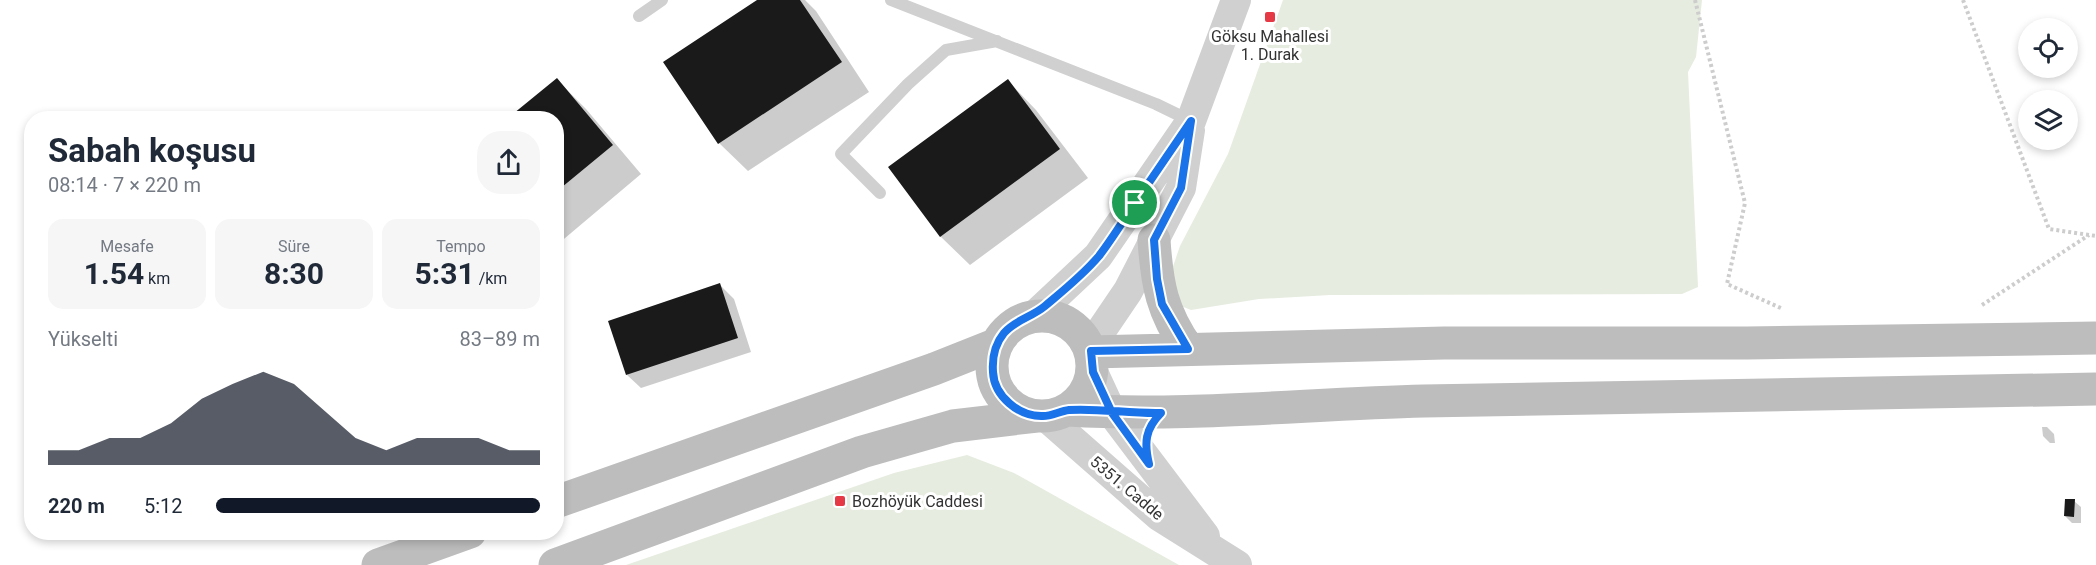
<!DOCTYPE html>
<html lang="tr">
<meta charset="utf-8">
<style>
body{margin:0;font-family:Roboto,sans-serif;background:#f6f6f7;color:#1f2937;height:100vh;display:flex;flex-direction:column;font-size:22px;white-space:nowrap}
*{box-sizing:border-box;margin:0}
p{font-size:20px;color:#747a83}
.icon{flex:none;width:33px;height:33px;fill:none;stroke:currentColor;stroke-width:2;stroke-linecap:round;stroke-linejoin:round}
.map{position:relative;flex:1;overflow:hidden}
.details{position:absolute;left:24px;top:111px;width:540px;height:429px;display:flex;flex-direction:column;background:#fff;border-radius:24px;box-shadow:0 3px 9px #0003}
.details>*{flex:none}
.tools{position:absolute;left:2018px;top:18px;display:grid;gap:12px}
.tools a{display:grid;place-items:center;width:60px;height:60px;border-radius:50%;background:#fff;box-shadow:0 3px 9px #0003;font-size:30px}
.pin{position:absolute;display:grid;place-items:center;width:51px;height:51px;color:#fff;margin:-26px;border:3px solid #fff;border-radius:50%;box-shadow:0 2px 6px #0007}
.round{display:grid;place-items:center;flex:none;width:63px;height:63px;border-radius:24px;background:#f6f6f7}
.summary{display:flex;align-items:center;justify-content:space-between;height:102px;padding:0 24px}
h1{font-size:33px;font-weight:700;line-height:45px}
.metrics{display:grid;grid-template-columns:repeat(3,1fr);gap:9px;height:102px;padding:6px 24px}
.metrics div{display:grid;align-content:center;border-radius:15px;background:#f6f6f7;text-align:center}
.metrics b{font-size:30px;font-weight:700}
.metrics small{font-size:16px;font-weight:400}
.metrics p{font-size:16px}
.chart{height:168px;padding:12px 24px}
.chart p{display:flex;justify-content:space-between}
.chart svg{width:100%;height:108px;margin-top:6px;fill:#111827;opacity:.7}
ul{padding:0 24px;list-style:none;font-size:20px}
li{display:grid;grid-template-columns:96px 72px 1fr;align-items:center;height:45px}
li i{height:15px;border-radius:8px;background:#111827}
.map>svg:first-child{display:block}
.green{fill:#e6ecdf}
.shadow{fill:#0003}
.building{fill:#1a1a1a}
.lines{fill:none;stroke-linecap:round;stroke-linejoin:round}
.path{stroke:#cdcdcd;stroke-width:4;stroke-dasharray:3 3;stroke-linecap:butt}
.service{stroke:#d0d0d0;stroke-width:12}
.tertiary{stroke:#d0d0d0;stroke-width:30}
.secondary{stroke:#bdbdbd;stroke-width:33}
.route-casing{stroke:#fff;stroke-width:12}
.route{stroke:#1a73e8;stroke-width:8}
.poi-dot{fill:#e63946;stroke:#fff;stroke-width:2}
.labels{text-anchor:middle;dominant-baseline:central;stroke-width:6;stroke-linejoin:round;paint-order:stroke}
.poi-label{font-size:16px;fill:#333;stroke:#fff}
.street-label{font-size:16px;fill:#333;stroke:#fff}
</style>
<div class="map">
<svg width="2096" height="565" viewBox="0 0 2096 565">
<rect width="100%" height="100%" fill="#fff"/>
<!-- green -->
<path class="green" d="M1283 0H1702L1696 57 1688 72 1698 287 1682 294 1330 295 1259 299 1191 310 1181 306 1168 281 1180 246 1228 154Z
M967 455 1014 473 1179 565H626L894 473Z"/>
<!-- shadow -->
<path class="shadow" d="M760 0H805L816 11 869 92 748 171 719 143Z
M557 80 586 109 641 174 558 244 556 118H511Z
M1008 81 1036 110 1088 178 970 265 941 237 890 167Z
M720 285 734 299 751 352 641 388 627 375Z
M2042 427H2047L2054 434 2055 443H2050L2043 436Z
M2074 501 2081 507V523H2072L2065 516Z"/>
<!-- building -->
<path class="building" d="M757 0H800L842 62 718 144 663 62Z
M557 78 613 145 556 192V118H508Z
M1008 79 1060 149 940 237 888 167Z
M720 283 738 338 626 375 608 321Z
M2065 499H2075L2074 517 2064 516Z"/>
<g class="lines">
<!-- path -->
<path class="path" d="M1695 0 1745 203 1727 284 1783 309
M1963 0 2049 229 2096 236
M1982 305 2089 235"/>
<!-- service -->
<path class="service" d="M891 0 1156 104 1191 121
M639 16 662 0
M880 193 841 154 908 84 946 50 997 41"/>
<!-- tertiary -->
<path class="tertiary" d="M1034 316 1098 256 1191 121 1236 0
M1090 347 1128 291 1181 188 1190 130
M1093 372 1112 413 1205 536
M1045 416 1159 516 1237 565"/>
<!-- secondary -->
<path class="secondary" d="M1154 240C1157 285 1162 312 1188 349
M992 366a50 50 0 1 1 100 0a50 50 0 1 1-100 0Z
M1091 352 1444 343H1747L2096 338
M1068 410C1186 417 1305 404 1424 401 1648 395 1872 392 2096 389
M556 502 934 369 997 344
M378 565 470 532
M555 565 862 452 953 426 1037 416"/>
</g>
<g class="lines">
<!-- route casing -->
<g class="route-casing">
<path id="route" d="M1135 203C1123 221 1112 239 1099 256 1083 275 1064 290 1045 306 1032 317 1015 320 1004 333 995 344 992 358 993 372 994 396 1019 417 1043 416 1052 416 1060 411 1069 410 1099 408 1131 414 1161 413 1145 429 1144 443 1149 464L1112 413 1093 372 1091 351 1188 349 1162 304 1157 279 1154 240 1181 188 1191 121 1135 203"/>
</g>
<!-- route -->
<use href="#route" class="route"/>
</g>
<!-- markers -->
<g class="poi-dot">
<rect x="1264" y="11" width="12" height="12" rx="3"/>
<rect x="834" y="495" width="12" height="12" rx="3"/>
</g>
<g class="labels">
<!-- poi labels -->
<g class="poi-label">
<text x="1270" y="36">Göksu Mahallesi<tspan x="1270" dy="18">1. Durak</tspan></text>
<text x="852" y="501" text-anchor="start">Bozhöyük Caddesi</text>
</g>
<!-- street labels -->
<g class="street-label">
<text transform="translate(1127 488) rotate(40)">5351. Cadde</text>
</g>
</g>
</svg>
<div class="tools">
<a><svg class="icon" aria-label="locate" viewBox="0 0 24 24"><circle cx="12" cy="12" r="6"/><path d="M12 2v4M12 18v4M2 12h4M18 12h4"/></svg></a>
<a><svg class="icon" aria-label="layers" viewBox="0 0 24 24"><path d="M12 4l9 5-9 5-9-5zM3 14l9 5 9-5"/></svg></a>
</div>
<div class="pin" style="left:1135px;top:203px;background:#1e9e55"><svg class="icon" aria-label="arrive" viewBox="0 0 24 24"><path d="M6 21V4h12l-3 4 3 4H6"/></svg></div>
<section class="details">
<div class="summary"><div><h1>Sabah koşusu</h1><p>08:14 · 7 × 220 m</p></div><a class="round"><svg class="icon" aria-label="share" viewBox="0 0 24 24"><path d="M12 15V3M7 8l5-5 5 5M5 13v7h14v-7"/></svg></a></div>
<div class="metrics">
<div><p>Mesafe</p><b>1.54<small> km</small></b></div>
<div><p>Süre</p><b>8:30</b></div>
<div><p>Tempo</p><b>5:31<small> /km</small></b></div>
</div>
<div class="chart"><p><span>Yükselti</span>83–89 m</p>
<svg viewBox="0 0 160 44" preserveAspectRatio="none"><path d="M0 44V38L10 38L20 33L30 33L40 27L50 17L60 11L70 6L80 11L90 22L100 33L110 38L120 33L130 33L140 33L150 38L160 38V44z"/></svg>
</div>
<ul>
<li><b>220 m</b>5:12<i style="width:100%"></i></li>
</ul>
</section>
</div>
